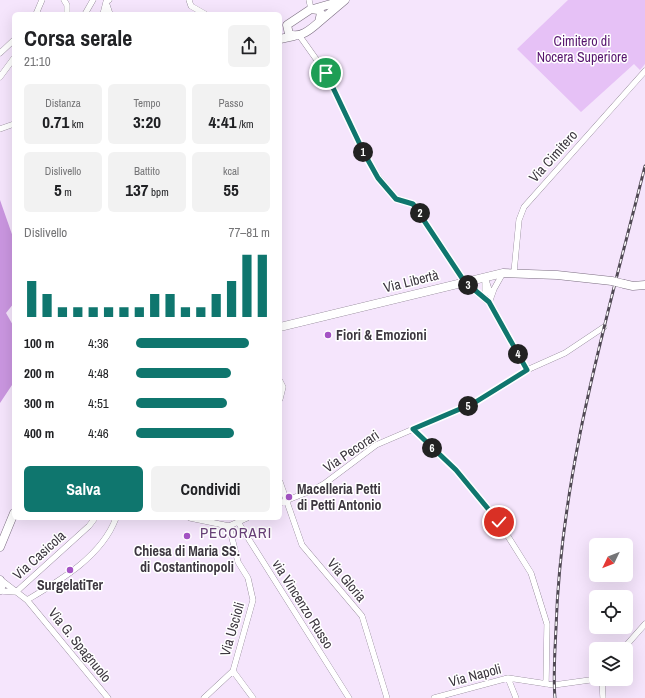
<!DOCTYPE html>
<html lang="it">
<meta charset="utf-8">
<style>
body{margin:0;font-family:"Archivo Narrow",sans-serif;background:#f2f2f2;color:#202124;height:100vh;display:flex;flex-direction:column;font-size:15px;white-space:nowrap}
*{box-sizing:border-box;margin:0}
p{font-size:13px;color:#757577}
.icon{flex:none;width:22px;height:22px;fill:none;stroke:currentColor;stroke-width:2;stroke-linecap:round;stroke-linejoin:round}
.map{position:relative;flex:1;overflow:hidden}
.drawer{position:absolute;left:12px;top:12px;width:270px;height:508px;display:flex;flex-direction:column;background:#fff;border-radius:6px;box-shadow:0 4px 16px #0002}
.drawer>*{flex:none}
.needle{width:26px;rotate:227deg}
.controls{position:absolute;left:589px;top:538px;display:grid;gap:8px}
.controls a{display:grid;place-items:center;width:44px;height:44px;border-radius:6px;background:#fff;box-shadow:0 4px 16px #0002;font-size:20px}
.pin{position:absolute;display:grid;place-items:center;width:34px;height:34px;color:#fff;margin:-17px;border:2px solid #fff;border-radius:50%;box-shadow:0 1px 4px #0007}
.km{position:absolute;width:20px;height:20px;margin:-10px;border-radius:50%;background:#222;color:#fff;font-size:11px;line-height:20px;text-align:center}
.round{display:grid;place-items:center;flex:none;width:42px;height:42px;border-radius:6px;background:#f2f2f2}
.summary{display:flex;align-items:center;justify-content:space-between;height:68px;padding:0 12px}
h1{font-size:22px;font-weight:800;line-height:30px}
.stats{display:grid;grid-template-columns:repeat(3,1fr);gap:6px;height:68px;padding:4px 12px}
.stats div{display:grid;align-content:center;border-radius:6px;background:#f2f2f2;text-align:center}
.stats b{font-size:17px;font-weight:800}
.stats small{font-size:11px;font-weight:400}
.stats p{font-size:11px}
.chart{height:112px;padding:8px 12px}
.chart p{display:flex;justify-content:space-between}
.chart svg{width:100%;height:72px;margin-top:4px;stroke:#0f766e;stroke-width:6}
.primary-button{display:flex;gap:8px;margin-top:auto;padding:8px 12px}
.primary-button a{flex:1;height:46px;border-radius:6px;background:#0f766e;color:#fff;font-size:16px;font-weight:800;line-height:46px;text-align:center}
.primary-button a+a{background:#f2f2f2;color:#202124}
ul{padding:0 12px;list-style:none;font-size:13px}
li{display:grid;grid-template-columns:64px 48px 1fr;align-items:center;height:30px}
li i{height:10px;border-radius:5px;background:#0f766e}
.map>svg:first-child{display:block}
.green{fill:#e6c1f6}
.forest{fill:#ca96e0}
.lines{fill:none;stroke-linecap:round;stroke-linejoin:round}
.street-casing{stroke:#7b6e81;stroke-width:6}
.secondary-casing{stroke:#7b6e81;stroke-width:9}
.street{stroke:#fff;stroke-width:5.5}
.secondary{stroke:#fff;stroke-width:8}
.rail-casing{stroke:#504954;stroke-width:3}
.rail{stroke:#fff;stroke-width:1.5;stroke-dasharray:4.5;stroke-linecap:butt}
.secondary-bridge-casing{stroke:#7b6e81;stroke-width:9;stroke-linecap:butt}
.secondary-bridge{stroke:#fff;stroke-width:8}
.route-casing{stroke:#fff;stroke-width:8}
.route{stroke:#0f766e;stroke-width:5}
.poi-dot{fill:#a453c4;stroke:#fff;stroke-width:1.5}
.labels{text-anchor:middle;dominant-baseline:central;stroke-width:3;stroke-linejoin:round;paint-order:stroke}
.park-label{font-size:14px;fill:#57156e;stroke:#fff}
.street-label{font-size:14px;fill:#3d3740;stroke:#fff}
.poi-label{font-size:14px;font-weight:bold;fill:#3d3740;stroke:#fff;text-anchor:start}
.neighbourhood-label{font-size:15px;letter-spacing:1px;fill:#694179;stroke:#fff}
</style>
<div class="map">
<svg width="645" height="698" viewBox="0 0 645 698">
<rect width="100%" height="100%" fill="#f5e5fc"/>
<!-- green -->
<path class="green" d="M568 0H645V64L640 70 634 64 581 112 517 49Z"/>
<!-- forest -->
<path class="forest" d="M0 200 14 240V303L6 313 14 327V382L0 403Z"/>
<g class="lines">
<!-- street casing -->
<g class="street-casing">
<path id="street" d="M64 0 67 5V14
M109 0 106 2 110 14
M189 0 191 6 205 14
M309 0 311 9
M36 14 42 0
M85 14 93 0
M103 14 106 2
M299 35 326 73 364 153 379 178 396 199 413 204 464 281 489 303 527 370
M0 53 14 40
M0 77 14 58
M0 129 14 124
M514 272 519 220 524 207 645 71
M485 277V298
M485 277 491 296
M489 303 494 289 503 273
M280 381 283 387 280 399
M413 429 456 470 499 522 531 573 547 624 546 684
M280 482 302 545 362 616 387 698
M280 503 313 490 324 484 376 445 474 403 527 370 565 353 604 327
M190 518 229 526 247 518
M238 522 349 698
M1 580 27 600 108 698
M0 591 16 592
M16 592 89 526 95 518
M27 600C61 580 102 556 116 518
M623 649 645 624
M233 671 253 698
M508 678 516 698
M602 679 603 698
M204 698 233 671 253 600 248 578 238 562 229 526
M434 698 508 678 554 685 597 679"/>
</g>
<!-- secondary casing -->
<g class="secondary-casing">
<path id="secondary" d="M311 9 318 10 321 13 319 22C311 29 300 39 289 34L287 25Z
M313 9 338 2
M319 22 345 0
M280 39 294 36
M624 284 633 286 645 285
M280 327 503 273 557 275 612 281
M0 547 14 513
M0 580 2 585 0 590"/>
</g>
<!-- street -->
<use href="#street" class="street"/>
<!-- secondary -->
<use href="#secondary" class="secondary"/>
<!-- rail casing -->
<g class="rail-casing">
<path id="rail" d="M555 698C553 675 555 651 556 628 561 471 607 318 645 166"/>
</g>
<!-- rail -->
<use href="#rail" class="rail"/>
<!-- secondary-bridge casing -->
<g class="secondary-bridge-casing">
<path id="secondary-bridge" d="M612 281 624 284"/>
</g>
<!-- secondary-bridge -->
<use href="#secondary-bridge" class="secondary-bridge"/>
</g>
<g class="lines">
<!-- route casing -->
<g class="route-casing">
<path id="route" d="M326 73 364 153 378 178 396 199 413 204 464 281 489 302 527 370 474 403 413 429 456 470 499 522"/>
</g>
<!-- route -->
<use href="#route" class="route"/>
</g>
<!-- markers -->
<g class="poi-dot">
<circle cx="328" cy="335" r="4"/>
<circle cx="289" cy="497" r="4"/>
<circle cx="187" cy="536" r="4"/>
<circle cx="70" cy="570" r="4"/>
</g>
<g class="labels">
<!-- park labels -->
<g class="park-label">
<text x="582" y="41">Cimitero di<tspan x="582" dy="16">Nocera Superiore</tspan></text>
</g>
<!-- street labels -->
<g class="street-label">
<text transform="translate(553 156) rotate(-48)">Via Cimitero</text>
<text transform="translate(411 281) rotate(-14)">Via Libertà</text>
<text transform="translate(351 451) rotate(-34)">Via Pecorari</text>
<text transform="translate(39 555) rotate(-42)">Via Casicola</text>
<text transform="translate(347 580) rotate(50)">Via Gloria</text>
<text transform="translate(303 604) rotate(58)">via Vincenzo Russo</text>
<text transform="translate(232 629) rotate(-74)">Via Uscioli</text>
<text transform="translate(80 645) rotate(51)">Via G. Spagnuolo</text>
<text transform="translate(475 675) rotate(-15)">Via Napoli</text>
</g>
<!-- poi labels -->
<g class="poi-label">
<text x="336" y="335">Fiori &amp; Emozioni</text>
<text x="297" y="489">Macelleria Petti<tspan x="297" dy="16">di Petti Antonio</tspan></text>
<text x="187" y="551" text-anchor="middle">Chiesa di Maria SS.<tspan x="187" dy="16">di Costantinopoli</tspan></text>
<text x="70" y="585" text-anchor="middle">SurgelatiTer</text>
</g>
<!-- neighbourhood labels -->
<g class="neighbourhood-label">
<text x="236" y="532">PECORARI</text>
</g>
</g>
</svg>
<div class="controls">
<a><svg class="needle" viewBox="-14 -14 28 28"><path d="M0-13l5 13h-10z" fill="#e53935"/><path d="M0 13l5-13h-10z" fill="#757577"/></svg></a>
<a><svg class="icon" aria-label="locate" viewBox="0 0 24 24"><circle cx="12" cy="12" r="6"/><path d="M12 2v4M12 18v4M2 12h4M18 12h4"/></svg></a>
<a><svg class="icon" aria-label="layers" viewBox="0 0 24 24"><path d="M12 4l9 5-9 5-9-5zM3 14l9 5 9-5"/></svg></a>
</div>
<div class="pin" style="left:326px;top:73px;background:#1e9e55"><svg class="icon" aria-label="arrive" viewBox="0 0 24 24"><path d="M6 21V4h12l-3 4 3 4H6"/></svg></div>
<div class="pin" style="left:499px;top:522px;background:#d93025"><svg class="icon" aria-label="check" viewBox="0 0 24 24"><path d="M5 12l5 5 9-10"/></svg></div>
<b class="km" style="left:363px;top:152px">1</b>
<b class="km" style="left:420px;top:213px">2</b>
<b class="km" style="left:468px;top:285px">3</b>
<b class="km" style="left:518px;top:354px">4</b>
<b class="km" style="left:468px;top:406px">5</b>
<b class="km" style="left:432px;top:448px">6</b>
<section class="drawer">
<div class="summary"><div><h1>Corsa serale</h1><p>21:10</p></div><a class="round"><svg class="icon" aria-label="share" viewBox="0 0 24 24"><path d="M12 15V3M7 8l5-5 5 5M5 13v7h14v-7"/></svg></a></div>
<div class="stats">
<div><p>Distanza</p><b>0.71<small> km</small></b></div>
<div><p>Tempo</p><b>3:20</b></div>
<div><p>Passo</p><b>4:41<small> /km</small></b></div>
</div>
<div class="stats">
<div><p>Dislivello</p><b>5<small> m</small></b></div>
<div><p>Battito</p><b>137<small> bpm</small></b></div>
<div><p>kcal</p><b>55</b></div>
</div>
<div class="chart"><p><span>Dislivello</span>77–81 m</p>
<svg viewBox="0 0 160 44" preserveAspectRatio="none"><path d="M5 44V22M15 44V30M25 44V38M35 44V38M45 44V38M55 44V38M65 44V38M75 44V38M85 44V30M95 44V30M105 44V38M115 44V38M125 44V30M135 44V22M145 44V6M155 44V6"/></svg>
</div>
<ul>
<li><b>100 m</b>4:36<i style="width:84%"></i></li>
<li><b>200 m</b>4:48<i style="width:71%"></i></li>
<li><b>300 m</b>4:51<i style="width:68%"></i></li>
<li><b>400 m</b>4:46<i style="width:73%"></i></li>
</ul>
<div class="primary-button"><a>Salva</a><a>Condividi</a></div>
</section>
</div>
